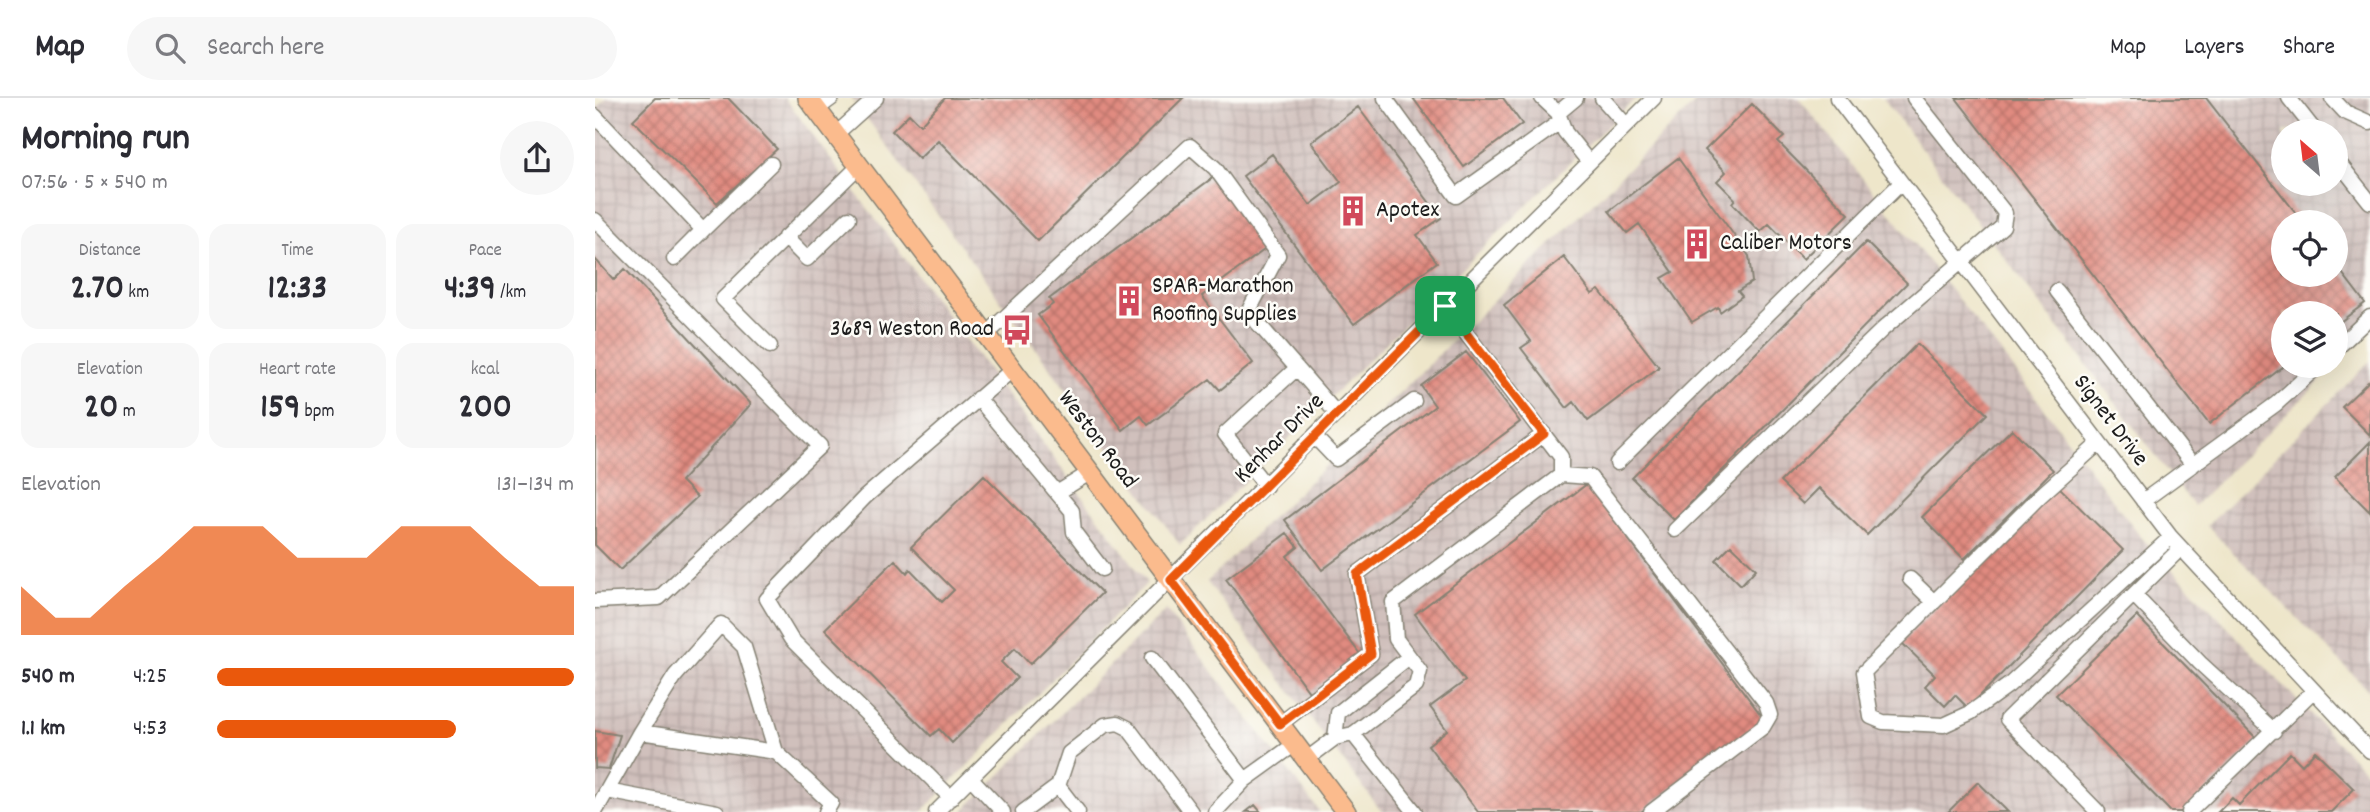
<!DOCTYPE html>
<meta charset="utf-8">
<style>
body{margin:0;font-family:Dekko,sans-serif;background:#f7f7f7;color:#2b2b33;height:100vh;display:flex;flex-direction:column;font-size:26px;white-space:nowrap}
*{box-sizing:border-box;margin:0}
p{font-size:23px;color:#7c7c81}
.icon{flex:none;width:38px;height:38px;fill:none;stroke:currentColor;stroke-width:2;stroke-linecap:round;stroke-linejoin:round}
.map{position:relative;flex:1;overflow:hidden}
.side{display:flex;flex-direction:column;background:#fff;width:595px}
.side>*{flex:none}
.needle{width:46px;rotate:332deg}
.buttons{position:absolute;left:1676px;top:21px;display:grid;gap:14px}
.buttons a{display:grid;place-items:center;width:77px;height:77px;border-radius:50%;background:#fff;box-shadow:0 7px 28px #0002;font-size:35px}
.pin{position:absolute;display:grid;place-items:center;width:60px;height:60px;color:#fff;margin:-30px;border-radius:14px;box-shadow:0 4px 10px #0006}
.round{display:grid;place-items:center;flex:none;width:74px;height:74px;border-radius:37px;background:#f7f7f7}
.overview{display:flex;align-items:center;justify-content:space-between;height:119px;padding:0 21px}
h1{font-size:38px;font-weight:800;line-height:52px}
.stats{display:grid;grid-template-columns:repeat(3,1fr);gap:10px;height:119px;padding:7px 21px}
.stats div{display:grid;align-content:center;border-radius:18px;background:#f7f7f7;text-align:center}
.stats b{font-size:35px;font-weight:800}
.stats small{font-size:19px;font-weight:400}
.stats p{font-size:19px}
.chart{height:196px;padding:14px 21px}
.chart p{display:flex;justify-content:space-between}
.chart svg{width:100%;height:126px;margin-top:7px;fill:#ea580c;opacity:.7}
ul{padding:0 21px;list-style:none;font-size:23px}
li{display:grid;grid-template-columns:112px 84px 1fr;align-items:center;height:52px}
li i{height:18px;border-radius:9px;background:#ea580c}
header{display:flex;align-items:center;gap:42px;box-sizing:border-box;height:98px;padding:0 35px;background:#fff;border-bottom:2px solid #e1e1e2}
header strong{font-size:33px}
nav{display:flex;gap:38px;margin-inline-start:auto;font-size:24px}
.search{width:490px;height:63px;background:#f7f7f7;display:flex;align-items:center;gap:18px;box-sizing:border-box;padding:0 24px;border-radius:38px;color:#7c7c81;font-size:26px}
main{display:flex;flex:1;min-height:0}
.map>svg:first-child{display:block}
.industrial{fill:url(#industrial-grid);fill-rule:evenodd}
.building{fill:url(#building-cross-hatch)}
.lines{fill:none;stroke-linecap:round;stroke-linejoin:round}
.minor-casing{stroke:#858173;stroke-width:17}
.major-casing{stroke:#858173;stroke-width:22}
.minor{stroke:#fff;stroke-width:14}
.major{stroke:#fbbb8d;stroke-width:19}
.route-casing{stroke:#fff;stroke-width:14}
.route{stroke:#ea580c;stroke-width:9}
.labels{text-anchor:middle;dominant-baseline:central;stroke-width:5;stroke-linejoin:round;paint-order:stroke}
.poi-label{font-size:24px;fill:#1c1c1c;stroke:#fdfcf7;text-anchor:start}
.street-label{font-size:24px;fill:#1c1c1c;stroke:#fdfcf7}
</style>
<header>
<strong>Map</strong>
<div class="search"><svg class="icon" aria-label="search" viewBox="0 0 24 24"><circle cx="10" cy="10" r="6"/><path d="M15 15l6 6"/></svg>Search here</div>
<nav><a>Map</a><a>Layers</a><a>Share</a></nav>
</header>
<main>
<section class="side">
<div class="overview"><div><h1>Morning run</h1><p>07:56 · 5 × 540 m</p></div><a class="round"><svg class="icon" aria-label="share" viewBox="0 0 24 24"><path d="M12 15V3M7 8l5-5 5 5M5 13v7h14v-7"/></svg></a></div>
<div class="stats">
<div><p>Distance</p><b>2.70<small> km</small></b></div>
<div><p>Time</p><b>12:33</b></div>
<div><p>Pace</p><b>4:39<small> /km</small></b></div>
</div>
<div class="stats">
<div><p>Elevation</p><b>20<small> m</small></b></div>
<div><p>Heart rate</p><b>159<small> bpm</small></b></div>
<div><p>kcal</p><b>200</b></div>
</div>
<div class="chart"><p><span>Elevation</span>131–134 m</p>
<svg viewBox="0 0 160 44" preserveAspectRatio="none"><path d="M0 44V27L10 38L20 38L30 27L40 17L50 6L60 6L70 6L80 17L90 17L100 17L110 6L120 6L130 6L140 17L150 27L160 27V44z"/></svg>
</div>
<ul>
<li><b>540 m</b>4:25<i style="width:100%"></i></li>
<li><b>1.1 km</b>4:53<i style="width:67%"></i></li>
</ul>
</section>
<div class="map">
<svg width="1775" height="714" viewBox="0 0 1775 714">
<defs>
<pattern id="industrial-grid" width="8" height="8" patternUnits="userSpaceOnUse" patternTransform="scale(1.75)"><rect width="8" height="8" fill="#d0c0bc"/><path d="M0 4h8M4 0v8" fill="none" stroke="#b2a4a1"/></pattern>
<pattern id="building-cross-hatch" width="8" height="8" patternUnits="userSpaceOnUse" patternTransform="scale(1.75)"><rect width="8" height="8" fill="#e18b80"/><path d="M0 0l8 8M0 8l8-8" fill="none" stroke="#b67168"/></pattern>
</defs>
<rect width="100%" height="100%" fill="#fdfcf7"/>
<filter id="ink" filterUnits="userSpaceOnUse"><feTurbulence type="fractalNoise" baseFrequency=".0143" numOctaves="2"/><feDisplacementMap in="SourceGraphic" scale="14" xChannelSelector="R" yChannelSelector="G"/><feConvolveMatrix kernelMatrix="1 2 1 2 8 2 1 2 1" color-interpolation-filters="sRGB"/></filter>
<filter id="wash" filterUnits="userSpaceOnUse"><feTurbulence type="fractalNoise" baseFrequency=".00686" numOctaves="4" result="noise"/><feDisplacementMap in="SourceGraphic" scale="28" xChannelSelector="R" yChannelSelector="G"/><feGaussianBlur stdDeviation="1.57" result="paint"/><feColorMatrix in="noise" values="0 0 0 0 0 0 0 0 0 0 0 0 0 0 0 0 0 1.4 0 .05"/><feComposite in="paint" operator="in"/></filter>
<g filter="url(#wash)">
<rect width="100%" height="100%" fill="#eee6ca"/>
<!-- industrial -->
<path class="industrial" d="M12 0H190L552 485 327 714H0V11Z
M257 0H1041L585 447Z
M1105 0H1204L1432 288 1544 437 1775 678V707L1768 714H787L612 484Z
M1288 0H1775V232L1741 266V215H1689V268H1740L1599 408ZM1689 33H1741V86H1689ZM1689 124H1741V177H1689Z
M1775 263V594L1612 428Z
M571 512 725 714H367Z"/>
<g id="blocks">
<!-- building -->
<path class="building" d="M60 0H133L182 51 122 105 38 22Z
M350 0H588L443 143 343 42 324 61 297 33 314 16 325 27Z
M818 0H908L927 26 869 69Z
M1361 0H1611L1708 124H1689V177H1741V167L1770 205 1741 227V215H1689V268L1614 326Z
M1157 6 1189 39 1183 44 1254 116 1208 161 1174 126 1165 134 1137 105 1140 101 1122 83 1131 74 1110 52Z
M763 9 846 120 822 137 842 164 759 226 648 78 677 56 715 107 746 84 716 44Z
M1083 60 1154 158 1157 184 1143 193 1147 198 1125 214 1123 209 1097 224 1067 180 1078 174 1044 126 1032 135 1014 113Z
M620 78 673 149 607 198 658 265 625 292 615 281 553 327 546 318 528 332 443 217 458 206 454 201Z
M1271 144 1312 185 1079 422 1037 380Z
M969 159 997 196 1004 192 1064 269 993 323 979 304 972 310 926 250 936 243 909 207Z
M0 161 19 182 30 171 156 306 86 383 102 399 25 472 0 447Z
M1322 246 1392 316 1272 437 1224 390 1208 406 1185 384Z
M871 254 925 324 727 472 690 422 840 308 826 288Z
M1775 282V337L1747 309Z
M1417 331 1458 372 1369 461 1327 419Z
M1775 344V414L1740 379Z
M389 377 507 495 435 566 420 550 406 564 422 580 357 645 344 631 336 638 230 531 300 462 312 475 315 471 347 504 359 492 316 449Z
M992 386 1169 621 1046 714H883L833 647 852 632 835 609 870 583 820 516Z
M1462 387 1528 452 1373 610 1360 597 1350 608 1330 588 1340 577 1307 545Z
M692 435 703 449 692 458 765 556 714 594 631 481Z
M1136 447 1161 471 1146 487 1121 462Z
M1542 518 1663 642 1589 714H1576L1461 597Z
M0 633 25 637 14 671 0 670Z
M1720 653 1759 691 1736 714H1623L1637 700 1644 707 1695 655 1707 667Z
M1383 684 1413 714H1353Z
M660 707 666 714H651Z"/>
</g>
</g>
<g filter="url(#ink)">
<use href="#blocks" fill-opacity="0" stroke="#858173" stroke-width="2"/>
<g class="lines">
<!-- minor casing -->
<g class="minor-casing">
<path id="minor" d="M790 0 861 98 966 23
M947 0 963 15
M981 0 963 15 970 34 993 63
M1007 0 1031 27
M1242 0 1575 438 1775 653
M1694 0 1720 33
M1737 0 1750 14 1775 25
M222 11 237 0
M0 18 108 132 176 66
M241 36 281 0
M1741 61 1775 104
M0 122 225 348 64 500 0 503
M190 139 212 161 254 120
M79 161 108 132
M1462 193 1598 367
M850 208 966 359V377
M392 236 595 48 620 70 683 157 653 214 742 316
M175 248 128 201 264 68
M1741 251 1775 219
M383 300 477 413 479 434 507 471
M720 339 741 361 819 303
M1503 346 1445 398 1269 574 1276 619 1288 624 1349 627 1375 615 1414 587 1576 439
M1022 365 1306 85
M671 388 630 336 702 270
M462 395 496 374
M1548 403 1681 306 1723 268
M1080 432 1288 231 1408 128 1410 115 1319 0
M1315 481 1339 504
M1539 497 1605 565 1679 633
M557 560 650 682 700 646
M685 626 776 556 762 476 949 336
M45 634 80 578 126 526 149 549 181 654
M758 636 820 714
M740 640 743 615 814 559
M712 661 740 640 758 636 821 588 825 573 801 541 798 504 966 377 995 379 1171 605 1175 617 1168 629 1056 714
M376 680 408 714
M463 688 483 714
M12 693 122 714
M356 700 196 541 172 501 270 399 418 271
M0 714 45 634 181 654 236 705 231 714
M341 714 1059 0
M428 714 463 688 474 655 510 627 523 625 533 630 596 714
M620 714 650 682
M1503 714 1412 621 1586 450
M1594 714 1718 593"/>
</g>
<!-- major casing -->
<g class="major-casing">
<path id="major" d="M213 0 751 714"/>
</g>
<!-- minor -->
<use href="#minor" class="minor"/>
<!-- major -->
<use href="#major" class="major"/>
</g>
</g>
<g class="lines" filter="url(#ink)">
<!-- route casing -->
<g class="route-casing">
<path id="route" d="M850 208 949 336 762 476 776 556 685 626 576 482Z"/>
</g>
<!-- route -->
<use href="#route" class="route"/>
</g>
<!-- icons -->
<defs>
<g id="building-bare" transform="scale(2.415)"><path d="M-4-6H4V6H1V3H-1V6H-4ZM-2.5-4.3h1.7v1.8h-1.7ZM.8-4.3h1.7v1.8H.8ZM-2.5-1h1.7V.8h-1.7ZM.8-1h1.7V.8H.8Z" fill="#d1495b" stroke="#fdfcf7" stroke-width="2.5" paint-order="stroke"/></g>
<g id="bus-bare" transform="scale(2.415)"><path d="M-5-6H5V4H4V6H2V4H-2V6H-4V4H-5ZM-3.5-4V0h7V-4ZM-3.5 1.2v1.5H-2V1.2ZM2 1.2v1.5H3.5V1.2Z" fill="#d1495b" stroke="#fdfcf7" stroke-width="2.5" paint-order="stroke"/></g>
</defs>
<g fill-rule="evenodd">
<use href="#building-bare" x="758" y="113"/>
<use href="#building-bare" x="1102" y="146"/>
<use href="#building-bare" x="534" y="203"/>
<use href="#bus-bare" x="422" y="232"/>
</g>
<g class="labels">
<!-- poi labels -->
<g class="poi-label">
<text x="781" y="113">Apotex</text>
<text x="1125" y="146">Caliber Motors</text>
<text x="557" y="189">SPAR-Marathon<tspan x="557" dy="28">Roofing Supplies</tspan></text>
<text x="399" y="232" text-anchor="end">3689 Weston Road</text>
</g>
<!-- street labels -->
<g class="street-label">
<text transform="translate(1515 323) rotate(53)">Signet Drive</text>
<text transform="translate(685 341) rotate(-45)">Kenhar Drive</text>
<text transform="translate(502 342) rotate(53)">Weston Road</text>
</g>
</g>
</svg>
<div class="buttons">
<a><svg class="needle" viewBox="-14 -14 28 28"><path d="M0-13l5 13h-10z" fill="#e53935"/><path d="M0 13l5-13h-10z" fill="#7c7c81"/></svg></a>
<a><svg class="icon" aria-label="locate" viewBox="0 0 24 24"><circle cx="12" cy="12" r="6"/><path d="M12 2v4M12 18v4M2 12h4M18 12h4"/></svg></a>
<a><svg class="icon" aria-label="layers" viewBox="0 0 24 24"><path d="M12 4l9 5-9 5-9-5zM3 14l9 5 9-5"/></svg></a>
</div>
<div class="pin" style="left:850px;top:208px;background:#1e9e55"><svg class="icon" aria-label="arrive" viewBox="0 0 24 24"><path d="M6 21V4h12l-3 4 3 4H6"/></svg></div>
</div>
</main>
